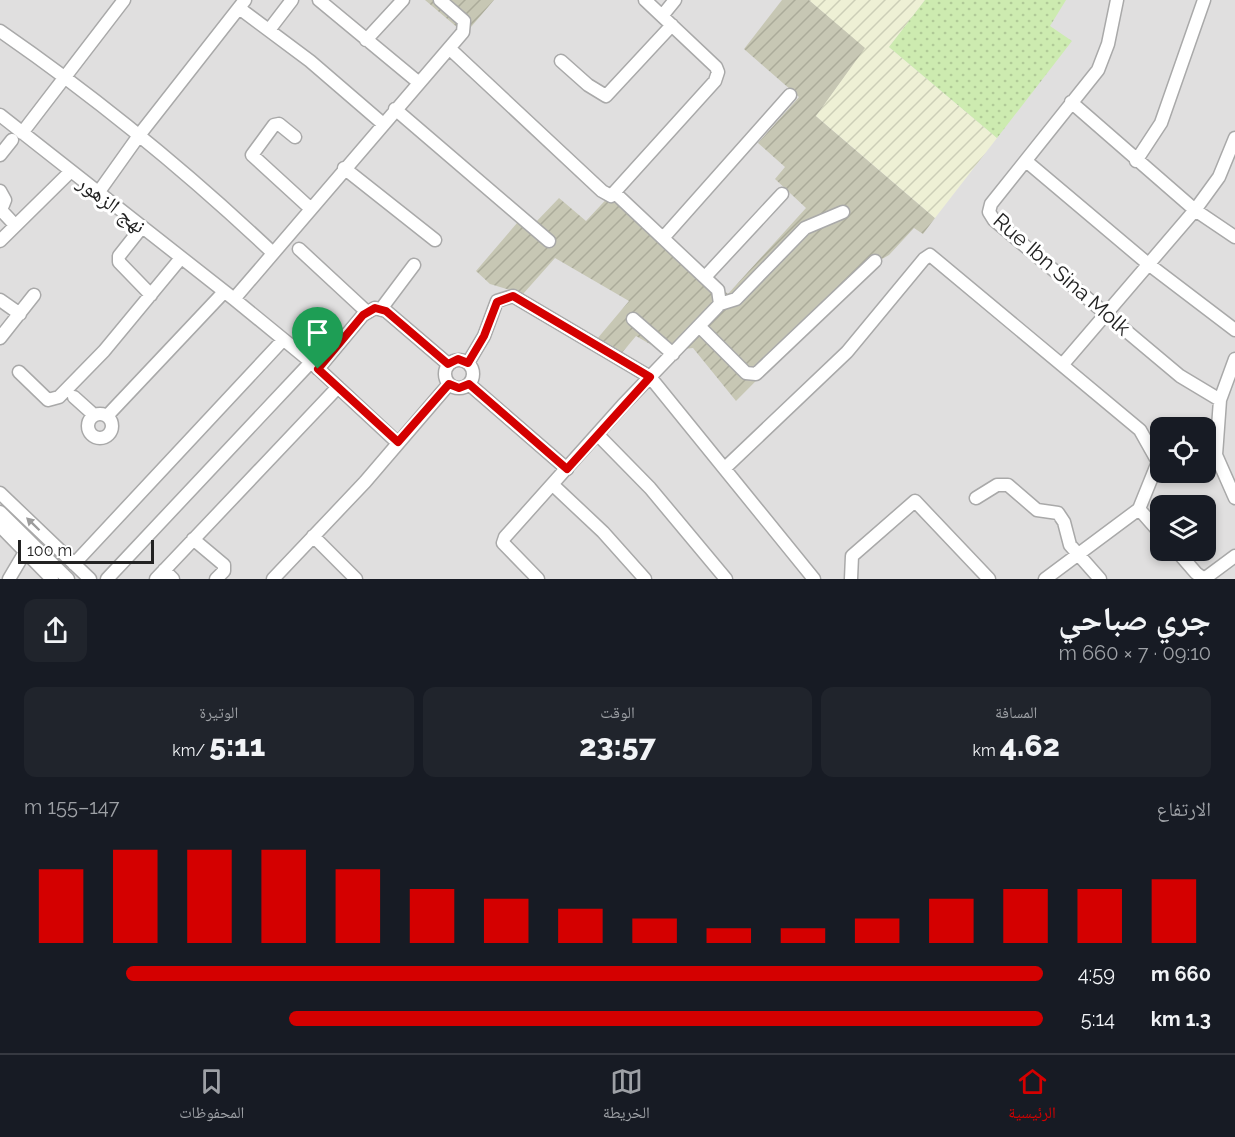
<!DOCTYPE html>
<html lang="ar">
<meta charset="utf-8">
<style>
body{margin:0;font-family:Raleway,"Noto Naskh Arabic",sans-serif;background:#20242c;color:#f1f3f6;direction:rtl;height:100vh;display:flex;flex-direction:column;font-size:22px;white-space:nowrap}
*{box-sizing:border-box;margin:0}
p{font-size:20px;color:#9ea1a6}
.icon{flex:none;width:33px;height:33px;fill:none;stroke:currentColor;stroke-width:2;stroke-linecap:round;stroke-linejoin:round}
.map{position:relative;height:579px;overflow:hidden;direction:ltr}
.side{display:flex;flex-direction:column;background:#171b24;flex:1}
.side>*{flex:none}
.fabs{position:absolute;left:1150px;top:417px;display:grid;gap:12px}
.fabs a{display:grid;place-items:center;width:66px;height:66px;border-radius:12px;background:#171b24;box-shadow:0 3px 9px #0003;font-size:30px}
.scale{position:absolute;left:18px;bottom:15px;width:136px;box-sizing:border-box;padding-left:6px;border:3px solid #222;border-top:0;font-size:16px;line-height:21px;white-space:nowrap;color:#222;-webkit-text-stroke:4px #fff;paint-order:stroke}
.pin{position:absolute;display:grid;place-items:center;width:51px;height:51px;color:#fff;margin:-62px -26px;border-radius:50% 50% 50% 0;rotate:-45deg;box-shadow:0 0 6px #0007}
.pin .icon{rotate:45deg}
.round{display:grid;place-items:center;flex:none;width:63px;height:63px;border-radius:12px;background:#20242c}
.overview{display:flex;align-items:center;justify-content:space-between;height:102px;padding:0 24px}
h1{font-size:33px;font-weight:800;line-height:45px}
.stats{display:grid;grid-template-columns:repeat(3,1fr);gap:9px;height:102px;padding:6px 24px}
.stats div{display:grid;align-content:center;border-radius:12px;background:#20242c;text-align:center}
.stats b{font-size:30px;font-weight:800}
.stats small{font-size:16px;font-weight:400}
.stats p{font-size:16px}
.chart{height:168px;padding:12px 24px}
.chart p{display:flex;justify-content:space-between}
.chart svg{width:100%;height:108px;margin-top:6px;stroke:#d40000;stroke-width:6}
ul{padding:0 24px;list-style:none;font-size:20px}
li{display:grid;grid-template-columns:96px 72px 1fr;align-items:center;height:45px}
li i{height:15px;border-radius:8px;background:#d40000}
.dock{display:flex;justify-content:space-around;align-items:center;height:84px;border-top:2px solid #363941;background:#171b24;font-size:16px;color:#9ea1a6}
.dock a{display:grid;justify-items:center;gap:3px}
.dock .on{color:#d40000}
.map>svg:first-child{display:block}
.residential{fill:#e0dfdf;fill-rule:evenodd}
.construction{fill:url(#construction-furrows)}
.farmland{fill:url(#farmland-furrows)}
.grass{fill:url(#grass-dots)}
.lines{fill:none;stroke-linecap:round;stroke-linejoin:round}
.minor-casing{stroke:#a9a9a9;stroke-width:15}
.minor{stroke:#fff;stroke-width:12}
.oneway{fill:#9c9c9c}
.route-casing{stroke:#fff;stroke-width:12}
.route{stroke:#d40000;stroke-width:8}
.labels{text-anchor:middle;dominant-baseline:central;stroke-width:6;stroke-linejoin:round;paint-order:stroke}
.street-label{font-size:21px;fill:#222;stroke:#fff}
</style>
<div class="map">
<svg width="1235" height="579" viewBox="0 0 1235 579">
<defs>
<pattern id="construction-furrows" width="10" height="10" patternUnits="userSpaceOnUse" patternTransform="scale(1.5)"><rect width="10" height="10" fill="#c7c7b4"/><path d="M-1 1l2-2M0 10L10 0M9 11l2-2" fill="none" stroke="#abab9a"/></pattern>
<pattern id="farmland-furrows" width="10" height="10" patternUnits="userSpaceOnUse" patternTransform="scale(1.5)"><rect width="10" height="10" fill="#eef0d5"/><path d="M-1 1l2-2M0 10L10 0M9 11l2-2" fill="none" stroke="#ccceb7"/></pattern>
<pattern id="grass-dots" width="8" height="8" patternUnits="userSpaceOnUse" patternTransform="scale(1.5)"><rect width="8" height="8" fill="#cdebb0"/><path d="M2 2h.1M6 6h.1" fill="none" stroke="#b0c997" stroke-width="1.8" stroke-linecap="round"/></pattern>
</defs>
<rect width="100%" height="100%" fill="#f2efe9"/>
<!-- residential -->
<path class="residential" d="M0 0H1235V579H0ZM1161 428H1206V472H1161ZM1161 506H1206V550H1161Z"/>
<!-- construction -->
<path class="construction" d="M425 0H494L465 34Z
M782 0H809L866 48 816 116 935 218 923 234 914 228 889 255 871 265 736 401 693 348 662 351 636 336 620 355 597 339 629 301 555 258 523 294 490 284 476 271 517 223H535L559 198 586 221 614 191 728 294 806 208 775 179 785 167 758 143 799 97 744 49Z"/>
<!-- farmland -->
<path class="farmland" d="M809 0H925L889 47 997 138 935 218 816 116 865 48Z"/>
<!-- grass -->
<path class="grass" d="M925 0H1066L1050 26 1072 41 997 138 889 47Z"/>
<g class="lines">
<!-- minor casing -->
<g class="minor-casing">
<path id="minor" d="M319 0 418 82
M1117 0 1108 44 1098 70 991 204 989 212 994 220 1180 376 1220 400
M239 8 310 61 382 123
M662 16 675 0
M269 30 292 0
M0 31C97 98 187 172 273 253
M366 40 403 0
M449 48 602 191 611 196 715 81 718 72 716 67 645 0
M561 61 588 85 606 96 672 25
M1071 102 1195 210 1235 237
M395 109 549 241
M0 115 234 299 311 362 398 443
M22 133 124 0
M295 137 279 124 274 125 252 155 311 209
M0 155 12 140
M1026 161 1147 263 1235 330
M1136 161 1161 123 1204 0
M344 168 435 240
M0 191 5 200 1 210 14 224
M98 193 140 134 245 0
M142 227 119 256V262L151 295
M663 238 790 95
M0 241 70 172
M299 249 367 312
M705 277 782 194
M234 299 463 32 464 21 440 0
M0 300 20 314
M720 304 736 299 805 228 843 212
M381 309 414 265
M633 319 673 354
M699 326 746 373 756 374 875 261
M0 338 34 295
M1235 359 1220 400 1216 455 1235 498
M445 374a14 14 0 1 1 28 0a14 14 0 1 1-28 0Z
M468 363 484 336 497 301 513 296 650 377 814 579
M1063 364 1195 210 1219 177 1235 138
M318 369 363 315 375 308 386 311 448 364
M19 372 48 400 59 397 104 351 181 258
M469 384 567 469
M74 397 94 415
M88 426a12 12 0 1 1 24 0a12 12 0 1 1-24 0Z
M107 416 224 292
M598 435 650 488 726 579
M725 468 847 352 924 259 930 255 1140 430 1158 462 1139 509 1045 579
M553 485 603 532 645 579
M0 493 90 579
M976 498 997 485H1008L1037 510 1058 513 1064 522 1070 545 1100 579
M1139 509 1161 534
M0 512 68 579
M0 526 52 579
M313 536 356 579
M193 539 224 565V571L216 579
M1176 550 1196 573 1204 579 1235 556
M74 564 283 340
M164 570 173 579
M9 579 25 552
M107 579 311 362
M156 579 338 387
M273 579 365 482 449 384
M538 579 503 543 505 537 623 405 720 304 718 290 615 193
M851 579 852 556 915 501 989 579"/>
</g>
<!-- minor -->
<use href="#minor" class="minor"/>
</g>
<!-- one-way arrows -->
<defs><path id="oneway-solid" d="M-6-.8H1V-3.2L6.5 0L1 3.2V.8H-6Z" transform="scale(1.5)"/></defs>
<use class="oneway" href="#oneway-solid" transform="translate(33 524) rotate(-136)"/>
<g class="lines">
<!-- route casing -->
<g class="route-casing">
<path id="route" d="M513 296 650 377 567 469 469 384 459 388 449 384 398 442 318 369 363 315 375 308 386 311 448 364 458 359 468 363 484 336 497 302Z"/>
</g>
<!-- route -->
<use href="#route" class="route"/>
</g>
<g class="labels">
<!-- street labels -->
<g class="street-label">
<text transform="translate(112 204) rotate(38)">نهج الزهور</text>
<text transform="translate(1062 274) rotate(41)">Rue Ibn Sina Molk</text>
</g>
</g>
</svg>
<div class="fabs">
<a><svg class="icon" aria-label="locate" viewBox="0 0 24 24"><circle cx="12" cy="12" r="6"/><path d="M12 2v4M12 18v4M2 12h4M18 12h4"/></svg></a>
<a><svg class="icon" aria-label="layers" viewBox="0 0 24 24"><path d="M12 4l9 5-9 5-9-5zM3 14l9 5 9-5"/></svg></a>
</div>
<div class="scale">100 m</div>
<div class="pin" style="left:318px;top:369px;background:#1e9e55"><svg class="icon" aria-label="arrive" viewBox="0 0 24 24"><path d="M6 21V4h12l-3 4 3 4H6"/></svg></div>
</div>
<section class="side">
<div class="overview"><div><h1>جري صباحي</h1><p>09:10 · 7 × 660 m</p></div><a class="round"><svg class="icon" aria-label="share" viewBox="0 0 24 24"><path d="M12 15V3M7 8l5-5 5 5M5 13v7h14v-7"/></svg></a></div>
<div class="stats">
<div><p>المسافة</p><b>4.62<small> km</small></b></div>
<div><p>الوقت</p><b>23:57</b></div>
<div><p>الوتيرة</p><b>5:11<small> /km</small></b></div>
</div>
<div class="chart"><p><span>الارتفاع</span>147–155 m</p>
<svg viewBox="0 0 160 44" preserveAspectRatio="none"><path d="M5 44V14M15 44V6M25 44V6M35 44V6M45 44V14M55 44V22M65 44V26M75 44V30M85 44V34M95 44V38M105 44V38M115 44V34M125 44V26M135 44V22M145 44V22M155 44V18"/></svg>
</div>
<ul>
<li><b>660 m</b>4:59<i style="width:90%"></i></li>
<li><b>1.3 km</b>5:14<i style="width:74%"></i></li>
</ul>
</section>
<nav class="dock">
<a class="on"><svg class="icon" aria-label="home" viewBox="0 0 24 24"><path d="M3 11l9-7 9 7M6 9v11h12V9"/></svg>الرئيسية</a>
<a><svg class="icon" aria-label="map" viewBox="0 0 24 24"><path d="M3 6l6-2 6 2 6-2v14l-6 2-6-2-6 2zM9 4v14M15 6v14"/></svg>الخريطة</a>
<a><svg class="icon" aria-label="saved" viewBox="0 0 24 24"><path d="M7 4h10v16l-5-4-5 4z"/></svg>المحفوظات</a>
</nav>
